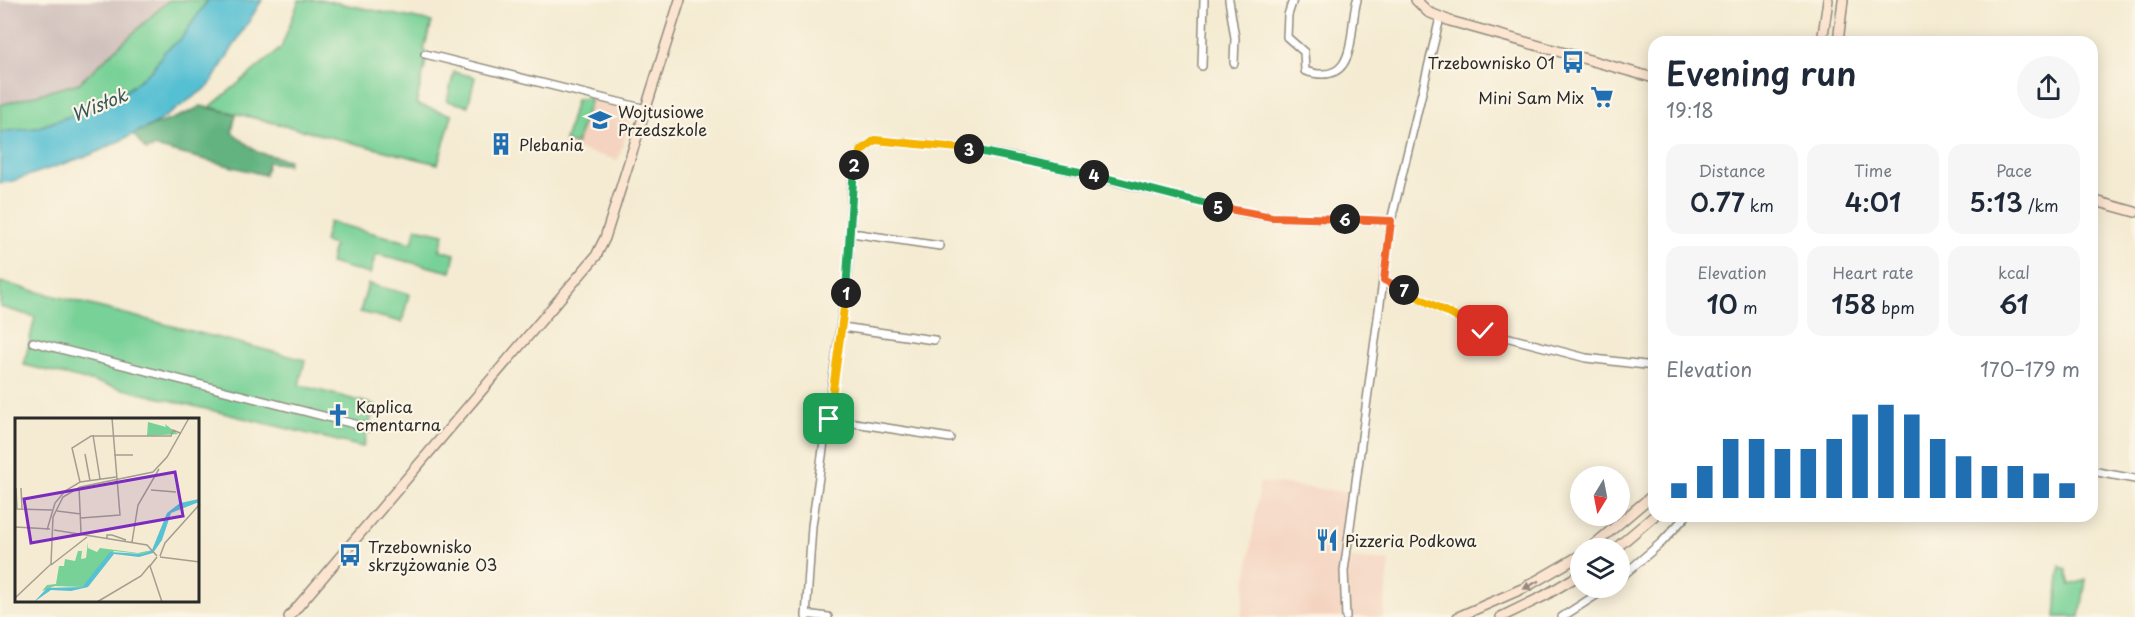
<!DOCTYPE html>
<meta charset="utf-8">
<style>
body{margin:0;font-family:"Playpen Sans",sans-serif;background:#f6f6f7;color:#1f2937;height:100vh;display:flex;flex-direction:column;font-size:22px;white-space:nowrap}
*{box-sizing:border-box;margin:0}
p{font-size:20px;color:#747a83}
.icon{flex:none;width:33px;height:33px;fill:none;stroke:currentColor;stroke-width:2;stroke-linecap:round;stroke-linejoin:round}
.map{position:relative;flex:1;overflow:hidden}
.panel{position:absolute;left:1648px;top:36px;width:450px;height:486px;display:flex;flex-direction:column;background:#fff;border-radius:18px;box-shadow:0 3px 15px #0003}
.panel>*{flex:none}
.needle{width:39px;rotate:190deg}
.fabs{position:absolute;left:1570px;top:466px;display:grid;gap:12px}
.fabs a{display:grid;place-items:center;width:60px;height:60px;border-radius:50%;background:#fff;box-shadow:0 3px 15px #0003;font-size:30px}
.pin{position:absolute;display:grid;place-items:center;width:51px;height:51px;color:#fff;margin:-26px;border-radius:12px;box-shadow:0 3px 9px #0006}
.km{position:absolute;width:30px;height:30px;margin:-15px;border-radius:50%;background:#222;color:#fff;font-size:16px;line-height:30px;text-align:center}
.round{display:grid;place-items:center;flex:none;width:63px;height:63px;border-radius:32px;background:#f6f6f7}
.summary{display:flex;align-items:center;justify-content:space-between;height:102px;padding:0 18px}
h1{font-size:33px;font-weight:600;line-height:45px}
.metrics{display:grid;grid-template-columns:repeat(3,1fr);gap:9px;height:102px;padding:6px 18px}
.metrics div{display:grid;align-content:center;border-radius:15px;background:#f6f6f7;text-align:center}
.metrics b{font-size:26px;font-weight:600}
.metrics small{font-size:16px;font-weight:400}
.metrics p{font-size:16px}
.chart{height:168px;padding:12px 18px}
.chart p{display:flex;justify-content:space-between}
.chart svg{width:100%;height:108px;margin-top:6px;stroke:#1f6fb2;stroke-width:6}
.map>svg:first-child{display:block}
.built{fill:#f4d3c0}
.industrial{fill:#d0c0bc}
.green{fill:#78d197;stroke:#527e61;stroke-width:1.5}
.forest{fill:#62b380;stroke:#466f56;stroke-width:1.5}
.water{fill:#57c0d3;stroke:#41767f;stroke-width:1.5}
.lines{fill:none;stroke-linecap:round;stroke-linejoin:round}
.street-casing{stroke:#908b7e;stroke-width:10}
.secondary-casing{stroke:#908b7e;stroke-width:12}
.street{stroke:#fff;stroke-width:7}
.secondary{stroke:#fce5d0;stroke-width:9}
.oneway{fill:#94887e}
.split-1-casing{stroke:#fff;stroke-width:12}
.split-2-casing{stroke:#fff;stroke-width:12}
.split-3-casing{stroke:#fff;stroke-width:12}
.split-4-casing{stroke:#fff;stroke-width:12}
.split-5-casing{stroke:#fff;stroke-width:12}
.split-6-casing{stroke:#fff;stroke-width:12}
.split-7-casing{stroke:#fff;stroke-width:12}
.split-8-casing{stroke:#fff;stroke-width:12}
.split-1{stroke:#f5b400;stroke-width:8}
.split-2{stroke:#22a559;stroke-width:8}
.split-3{stroke:#f5b400;stroke-width:8}
.split-4{stroke:#22a559;stroke-width:8}
.split-5{stroke:#22a559;stroke-width:8}
.split-6{stroke:#f0652b;stroke-width:8}
.split-7{stroke:#f0652b;stroke-width:8}
.split-8{stroke:#f5b400;stroke-width:8}
.labels{text-anchor:middle;dominant-baseline:central;stroke-width:4.5;stroke-linejoin:round;paint-order:stroke}
.poi-label{font-size:16px;fill:#2b2b2b;stroke:#fcf5e5;text-anchor:start}
.water-label{font-size:18px;font-style:italic;fill:#38585d;stroke:#fcf5e5}
.inset-road{fill:none;stroke:#a49e8f;stroke-width:1.5}
.view{fill:#7b2cbf;fill-opacity:0.15;stroke:#7b2cbf;stroke-width:3}
.inset-edge{fill:none;stroke:#2b2b2b;stroke-width:3}
</style>
<div class="map">
<svg width="2135" height="617" viewBox="0 0 2135 617">
<rect width="100%" height="100%" fill="#fcf5e5"/>
<filter id="ink" filterUnits="userSpaceOnUse"><feTurbulence type="fractalNoise" baseFrequency=".0167" numOctaves="2"/><feDisplacementMap in="SourceGraphic" scale="12" xChannelSelector="R" yChannelSelector="G"/><feConvolveMatrix kernelMatrix="1 2 1 2 8 2 1 2 1" color-interpolation-filters="sRGB"/></filter>
<filter id="wash" filterUnits="userSpaceOnUse"><feTurbulence type="fractalNoise" baseFrequency=".008" numOctaves="4" result="noise"/><feDisplacementMap in="SourceGraphic" scale="24" xChannelSelector="R" yChannelSelector="G"/><feGaussianBlur stdDeviation="1.35" result="paint"/><feColorMatrix in="noise" values="0 0 0 0 0 0 0 0 0 0 0 0 0 0 0 0 0 1.4 0 .05"/><feComposite in="paint" operator="in"/></filter>
<g filter="url(#wash)">
<rect width="100%" height="100%" fill="#f4ebd2"/>
<!-- built -->
<path class="built" d="M586 97 634 109 618 160 563 145 576 100Z
M1260 482 1348 492 1339 557 1390 561 1383 617H1241Z"/>
<!-- industrial -->
<path class="industrial" d="M0 0H169L79 83 0 105Z"/>
<!-- green -->
<path class="green" d="M169 0H208L181 39 165 51 152 70 113 101 36 128 0 132V105L79 83Z
M299 0H323L432 22 424 49 427 57 416 104 452 115 438 164 210 107 281 48Z
M454 72 475 77 468 106 447 101Z
M585 98 591 99 576 144 565 141 576 100Z
M329 222 412 243 416 228 444 234 440 250 455 254 451 272 376 254 370 274 330 263 334 245 324 242Z
M0 282 305 360 299 385 375 405 363 447 24 365 35 317 0 307Z
M368 284 409 294 402 322 360 312Z
M2060 566 2066 570 2070 585 2086 580 2080 617H2055Z"/>
<!-- forest -->
<path class="forest" d="M201 106 236 114 232 132 257 152 289 160 288 165 268 162 265 175 155 147 146 150 133 134C156 123 179 119 201 106Z"/>
<!-- water -->
<path class="water" d="M208 0H262L209 86 156 123 93 154 9 182 0 183V132L36 128 114 101 152 70 165 51 181 39Z"/>
</g>
<g filter="url(#ink)">
<g class="lines">
<!-- street casing -->
<g class="street-casing">
<path id="street" d="M1229 0 1235 38 1234 63
M1293 0 1288 15 1287 37 1304 52 1305 71C1359 88 1348 32 1357 0
M425 54 646 109
M1202 66 1204 0
M852 233 940 246
M1384 280 1483 331 1586 358 1654 366
M842 327 934 340
M33 342 370 428
M829 419 950 438
M2092 471 2135 479
M1620 578 1662 542 1686 516
M806 614 828 617
M806 617 812 526 848 274 852 183 855 165 862 150 875 140 961 148 1022 159 1245 213 1272 217 1391 221
M1346 617 1344 571 1391 221 1440 18
M1562 617 1607 588"/>
</g>
<!-- secondary casing -->
<g class="secondary-casing">
<path id="secondary" d="M1416 0 1428 12 1450 21 1654 78
M1822 42 1828 0
M1838 42 1843 0
M2092 200 2135 212
M1589 549 1654 494
M1615 549 1654 516
M289 617 596 256 605 238 680 0
M1458 617 1524 588 1581 555
M1501 617 1544 596 1581 574"/>
</g>
<!-- street -->
<use href="#street" class="street"/>
<!-- secondary -->
<use href="#secondary" class="secondary"/>
</g>
<!-- one-way arrows -->
<defs><path id="oneway-solid" d="M-6-.8H1V-3.2L6.5 0L1 3.2V.8H-6Z" transform="scale(1.5)"/></defs>
<use class="oneway" href="#oneway-solid" transform="translate(1531 585) rotate(152)"/>
</g>
<g class="lines" filter="url(#ink)">
<!-- split-1 casing -->
<g class="split-1-casing">
<path id="split-1" d="M829 419 846 293"/>
</g>
<!-- split-2 casing -->
<g class="split-2-casing">
<path id="split-2" d="M846 293 854 165"/>
</g>
<!-- split-3 casing -->
<g class="split-3-casing">
<path id="split-3" d="M854 165 862 150 875 140 969 149"/>
</g>
<!-- split-4 casing -->
<g class="split-4-casing">
<path id="split-4" d="M969 149 1094 175"/>
</g>
<!-- split-5 casing -->
<g class="split-5-casing">
<path id="split-5" d="M1094 175 1218 207"/>
</g>
<!-- split-6 casing -->
<g class="split-6-casing">
<path id="split-6" d="M1218 207 1272 217 1345 219"/>
</g>
<!-- split-7 casing -->
<g class="split-7-casing">
<path id="split-7" d="M1345 219 1391 221 1384 280 1404 290"/>
</g>
<!-- split-8 casing -->
<g class="split-8-casing">
<path id="split-8" d="M1404 290 1483 331"/>
</g>
<!-- split-1 -->
<use href="#split-1" class="split-1"/>
<!-- split-2 -->
<use href="#split-2" class="split-2"/>
<!-- split-3 -->
<use href="#split-3" class="split-3"/>
<!-- split-4 -->
<use href="#split-4" class="split-4"/>
<!-- split-5 -->
<use href="#split-5" class="split-5"/>
<!-- split-6 -->
<use href="#split-6" class="split-6"/>
<!-- split-7 -->
<use href="#split-7" class="split-7"/>
<!-- split-8 -->
<use href="#split-8" class="split-8"/>
</g>
<!-- icons -->
<defs>
<g id="bus-bare" transform="scale(1.8)"><path d="M-5-6H5V4H4V6H2V4H-2V6H-4V4H-5ZM-3.5-4V0h7V-4ZM-3.5 1.2v1.5H-2V1.2ZM2 1.2v1.5H3.5V1.2Z" fill="#1f6fb2" stroke="#fcf5e5" stroke-width="2.5" paint-order="stroke"/></g>
<g id="supermarket-bare" transform="scale(1.8)"><path d="M-6-5.5h2.5l.6 2H6L4.5 2H-2.5L-4.4-4H-6ZM-1.5 3.2a1.3 1.3 0 1 0 .1 0ZM3 3.2a1.3 1.3 0 1 0 .1 0Z" fill="#1f6fb2" stroke="#fcf5e5" stroke-width="2.5" paint-order="stroke"/></g>
<g id="school-bare" transform="scale(1.8)"><path d="M0-5L7-2L0 1L-7-2ZM-4 1L0 2.5L4 1V4Q0 6-4 4Z" fill="#1f6fb2" stroke="#fcf5e5" stroke-width="2.5" paint-order="stroke"/></g>
<g id="building-bare" transform="scale(1.8)"><path d="M-4-6H4V6H1V3H-1V6H-4ZM-2.5-4.3h1.7v1.8h-1.7ZM.8-4.3h1.7v1.8H.8ZM-2.5-1h1.7V.8h-1.7ZM.8-1h1.7V.8H.8Z" fill="#1f6fb2" stroke="#fcf5e5" stroke-width="2.5" paint-order="stroke"/></g>
<g id="church-bare" transform="scale(1.8)"><path d="M-1.2-6h2.4v3.5h3.3v2.4h-3.3V6h-2.4V-.1h-3.3v-2.4h3.3Z" fill="#1f6fb2" stroke="#fcf5e5" stroke-width="2.5" paint-order="stroke"/></g>
<g id="restaurant-bare" transform="scale(1.8)"><path d="M-5-6h1v4h1v-4h1v4h1v-4h1v5L-1.5 .5V6h-2V.5L-5-1ZM5-6V6H3V1.5H1.5Q1.5-4 5-6Z" fill="#1f6fb2" stroke="#fcf5e5" stroke-width="2.5" paint-order="stroke"/></g>
</defs>
<g fill-rule="evenodd">
<use href="#bus-bare" x="1573" y="62"/>
<use href="#supermarket-bare" x="1602" y="97"/>
<use href="#school-bare" x="600" y="120"/>
<use href="#building-bare" x="501" y="144"/>
<use href="#church-bare" x="338" y="415"/>
<use href="#restaurant-bare" x="1327" y="540"/>
<use href="#bus-bare" x="350" y="555"/>
</g>
<g class="labels">
<!-- poi labels -->
<g class="poi-label">
<text x="1555" y="62" text-anchor="end">Trzebownisko 01</text>
<text x="1584" y="97" text-anchor="end">Mini Sam Mix</text>
<text x="618" y="111">Wojtusiowe<tspan x="618" dy="18">Przedszkole</tspan></text>
<text x="519" y="144">Plebania</text>
<text x="356" y="406">Kaplica<tspan x="356" dy="18">cmentarna</tspan></text>
<text x="1345" y="540">Pizzeria Podkowa</text>
<text x="368" y="546">Trzebownisko<tspan x="368" dy="18">skrzyżowanie 03</tspan></text>
</g>
<!-- water labels -->
<g class="water-label">
<text transform="translate(99 104) rotate(-22)">Wisłok</text>
</g>
</g>
<!-- overview -->
<g transform="translate(15 418)">
<rect width="184" height="184" fill="#f4ebd2"/>
<path d="M133 4 151 9 150 6 163 16 132 18ZM73 124V130L82 134 85 130 123 135 137 132 127 136 99 133 67 169 40 168 27 173 32 167 41 166 44 148H49L50 141 60 143 63 133H67L66 141 71 140Z" fill="#78d197"/>
<path d="M184 81V84L156 95 147 122 138 135 124 139 99 136 73 169 56 173 36 172 19 184 32 170 67 169 95 134 127 136 137 132 152 95 165 85Z" fill="#57c0d3"/>
<path class="inset-road" d="M78 17 85 61M70 36 75 63M99 37H118M65 64 57 30 76 18H156L158 12 165 15M84 67 103 65M64 69 66 115M1 70 2 91 37 92M6 70 7 91M136 72 161 74M42 93 66 96M66 100 105 97 97 0M0 109 35 111M32 112 40 85 50 73 65 64 101 59M39 112 132 127 142 138M92 121V117H97L111 122M117 124 123 87 144 51M145 138 150 125 185 86M142 139 135 148 147 184M145 139 185 144M36 147 72 119M0 180 36 146 38 99 48 79 65 69 138 54 152 39 174 0M82 184 126 158 135 147"/>
<path class="view" d="M160 54 168 98 16 125 9 81Z"/>
<rect width="184" height="184" class="inset-edge"/>
</g>
</svg>
<div class="fabs">
<a><svg class="needle" viewBox="-14 -14 28 28"><path d="M0-13l5 13h-10z" fill="#e53935"/><path d="M0 13l5-13h-10z" fill="#747a83"/></svg></a>
<a><svg class="icon" aria-label="layers" viewBox="0 0 24 24"><path d="M12 4l9 5-9 5-9-5zM3 14l9 5 9-5"/></svg></a>
</div>
<div class="pin" style="left:829px;top:419px;background:#1e9e55"><svg class="icon" aria-label="arrive" viewBox="0 0 24 24"><path d="M6 21V4h12l-3 4 3 4H6"/></svg></div>
<div class="pin" style="left:1483px;top:331px;background:#d93025"><svg class="icon" aria-label="check" viewBox="0 0 24 24"><path d="M5 12l5 5 9-10"/></svg></div>
<b class="km" style="left:846px;top:293px">1</b>
<b class="km" style="left:854px;top:165px">2</b>
<b class="km" style="left:969px;top:149px">3</b>
<b class="km" style="left:1094px;top:175px">4</b>
<b class="km" style="left:1218px;top:207px">5</b>
<b class="km" style="left:1345px;top:219px">6</b>
<b class="km" style="left:1404px;top:290px">7</b>
<section class="panel">
<div class="summary"><div><h1>Evening run</h1><p>19:18</p></div><a class="round"><svg class="icon" aria-label="share" viewBox="0 0 24 24"><path d="M12 15V3M7 8l5-5 5 5M5 13v7h14v-7"/></svg></a></div>
<div class="metrics">
<div><p>Distance</p><b>0.77<small> km</small></b></div>
<div><p>Time</p><b>4:01</b></div>
<div><p>Pace</p><b>5:13<small> /km</small></b></div>
</div>
<div class="metrics">
<div><p>Elevation</p><b>10<small> m</small></b></div>
<div><p>Heart rate</p><b>158<small> bpm</small></b></div>
<div><p>kcal</p><b>61</b></div>
</div>
<div class="chart"><p><span>Elevation</span>170–179 m</p>
<svg viewBox="0 0 160 44" preserveAspectRatio="none"><path d="M5 44V38M15 44V31M25 44V20M35 44V20M45 44V24M55 44V24M65 44V20M75 44V10M85 44V6M95 44V10M105 44V20M115 44V27M125 44V31M135 44V31M145 44V34M155 44V38"/></svg>
</div>
</section>
</div>
